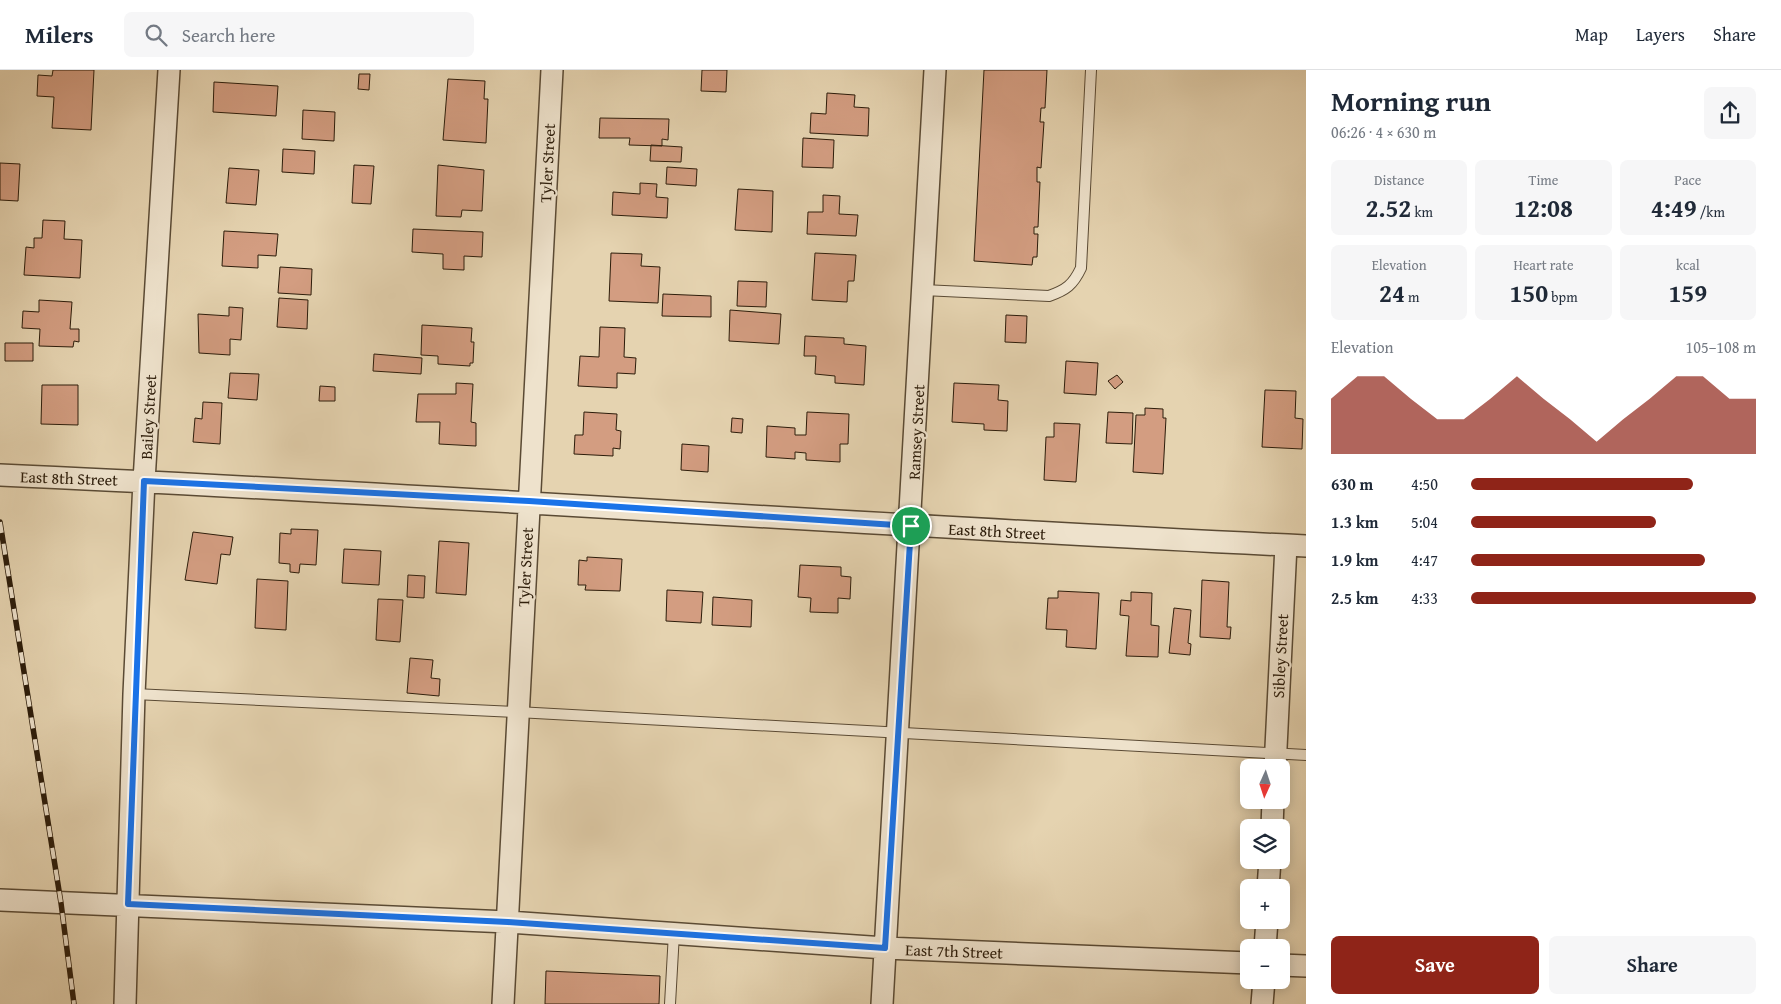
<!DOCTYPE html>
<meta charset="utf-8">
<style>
body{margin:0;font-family:"Gentium Book Plus",serif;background:#f6f6f7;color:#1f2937;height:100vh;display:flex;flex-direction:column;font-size:19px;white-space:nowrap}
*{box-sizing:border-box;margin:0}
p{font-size:16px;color:#747a83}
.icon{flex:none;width:28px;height:28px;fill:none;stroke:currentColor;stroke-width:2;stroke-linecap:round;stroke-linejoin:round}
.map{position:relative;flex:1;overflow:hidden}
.side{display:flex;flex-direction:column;background:#fff;width:475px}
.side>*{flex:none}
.needle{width:32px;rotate:183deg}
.tools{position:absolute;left:1240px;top:689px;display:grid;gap:10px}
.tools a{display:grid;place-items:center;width:50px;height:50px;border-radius:8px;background:#fff;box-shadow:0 2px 12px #0003;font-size:25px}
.pin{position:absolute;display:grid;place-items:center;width:42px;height:42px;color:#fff;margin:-21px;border:2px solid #fff;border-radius:50%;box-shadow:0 1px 5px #0007}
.round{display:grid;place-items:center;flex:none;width:52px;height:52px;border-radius:8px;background:#f6f6f7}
.head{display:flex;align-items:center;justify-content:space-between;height:85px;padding:0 25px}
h1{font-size:28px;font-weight:700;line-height:38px}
.metrics{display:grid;grid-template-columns:repeat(3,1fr);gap:8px;height:85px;padding:5px 25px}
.metrics div{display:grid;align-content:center;border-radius:8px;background:#f6f6f7;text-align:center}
.metrics b{font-size:25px;font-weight:700}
.metrics small{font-size:14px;font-weight:400}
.metrics p{font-size:14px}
.chart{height:140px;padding:10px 25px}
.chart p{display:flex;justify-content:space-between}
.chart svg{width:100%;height:90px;margin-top:5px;fill:#8f2418;opacity:.7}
.primary-button{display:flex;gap:10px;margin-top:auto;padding:10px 25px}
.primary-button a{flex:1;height:58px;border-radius:8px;background:#8f2418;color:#fff;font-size:20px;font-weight:700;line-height:58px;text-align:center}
.primary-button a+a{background:#f6f6f7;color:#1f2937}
ul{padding:0 25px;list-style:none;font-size:16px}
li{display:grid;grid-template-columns:80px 60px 1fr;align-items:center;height:38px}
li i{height:12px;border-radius:6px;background:#8f2418}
header{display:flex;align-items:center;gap:30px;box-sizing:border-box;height:70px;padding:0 25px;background:#fff;border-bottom:1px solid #e0e1e3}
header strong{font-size:24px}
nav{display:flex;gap:28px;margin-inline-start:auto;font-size:18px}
.search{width:350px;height:45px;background:#f6f6f7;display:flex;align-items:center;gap:12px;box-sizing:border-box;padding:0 18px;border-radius:8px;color:#747a83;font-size:19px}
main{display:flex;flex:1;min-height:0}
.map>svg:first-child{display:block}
.building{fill:#d39d81;stroke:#2c1c0a}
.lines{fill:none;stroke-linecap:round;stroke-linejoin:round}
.lane-casing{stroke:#5a4a34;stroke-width:12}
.street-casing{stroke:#5a4a34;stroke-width:24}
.lane{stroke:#eee2cc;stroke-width:10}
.street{stroke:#eee2cc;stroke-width:21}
.rail-casing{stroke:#2c1c0a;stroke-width:5.5}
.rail{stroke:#eee2cc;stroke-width:4;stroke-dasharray:11;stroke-linecap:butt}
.route-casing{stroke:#fff;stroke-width:10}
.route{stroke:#1a73e8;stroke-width:6}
.labels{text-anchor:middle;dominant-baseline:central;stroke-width:4.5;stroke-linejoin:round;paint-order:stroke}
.street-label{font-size:16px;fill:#2c1c0a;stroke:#eee2cc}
</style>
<header>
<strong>Milers</strong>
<div class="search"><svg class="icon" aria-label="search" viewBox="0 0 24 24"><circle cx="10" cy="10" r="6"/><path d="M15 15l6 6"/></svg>Search here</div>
<nav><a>Map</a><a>Layers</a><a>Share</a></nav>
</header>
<main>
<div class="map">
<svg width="1306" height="934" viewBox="0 0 1306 934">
<rect width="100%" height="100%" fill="#e5d3b0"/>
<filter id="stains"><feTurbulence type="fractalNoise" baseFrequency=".004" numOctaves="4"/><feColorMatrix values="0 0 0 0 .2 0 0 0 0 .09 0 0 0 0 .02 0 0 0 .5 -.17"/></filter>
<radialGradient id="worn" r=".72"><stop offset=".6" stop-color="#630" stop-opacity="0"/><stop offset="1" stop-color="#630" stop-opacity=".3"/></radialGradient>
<!-- building -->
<path class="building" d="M53 0H94L91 60 52 58 54 27 37 26 38 5 52 6Z
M702 0H727L726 22 701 21Z
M984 0H1047L1045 38H1041L1040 52H1044L1041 98 1037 97V112H1040L1038 157H1034V164H1038L1037 187H1033L1032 195 974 191Z
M359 4H370L369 20 358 19Z
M448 9 485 11 484 29H488L486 73 443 70Z
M214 12 278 16 276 46 213 42Z
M827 23 855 25 854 37 869 38 868 66 810 63 811 43 826 44Z
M303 40 335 42 334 71 302 69Z
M600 48 669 49 668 70 662 69V76L629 75 630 68H599Z
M803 68 834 70 833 98 802 97Z
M651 75 682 77 681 92 650 91Z
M283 79 315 81 314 104 282 102Z
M0 93 20 94 18 131 0 130Z
M354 95 374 96 371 134 352 133Z
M438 95 484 100 482 141 462 140 461 147 436 146Z
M667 97 697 99 696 116 666 114Z
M229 98 259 100 256 135 226 133Z
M640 113 657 114 656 127 668 128 667 148 612 145 613 122 640 124Z
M738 119 773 121 772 162 735 160Z
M823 125 840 126 839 144 858 145 856 166 807 164 808 142H823Z
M43 150 65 151 64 169 82 170 80 208 24 205 26 177 34 178V168H42Z
M413 159 483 162 482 187 464 186V200L443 199V184L412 182Z
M224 161 278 164 276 186 258 185V198L222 196Z
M611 183 642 184 641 196 660 197 658 233 609 231Z
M815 183 856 185 854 211H848L847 232 812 230Z
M280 197 312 199 311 225 278 223Z
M738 211 767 212 766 237 737 236Z
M663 224 711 226V247L662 246Z
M279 228 308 230 307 259 277 257Z
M39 230 72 232 70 259H79V272L74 271 73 277 39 276 40 259 22 258 23 241 39 242Z
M229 237 243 238 241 270 230 269V285L199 283 198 244 229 246Z
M730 240 781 244 779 274 729 271Z
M1006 245 1027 246 1026 273 1005 272Z
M422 255 472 258 471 272H474L473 293H470V296L438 294V286L421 285Z
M600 257 625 258 624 287 636 288 635 304 617 303V318L578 316 580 286 599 287Z
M805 266 844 268V274L866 276 864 315 835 313V306L815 304 816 286H804Z
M5 273H33V291H5Z
M374 284 422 288 421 304 373 301Z
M1066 291 1098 293 1096 325 1064 323Z
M230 303 259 304 257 330 228 328Z
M1117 305 1123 312 1115 319 1108 311Z
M456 313 473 314 471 352 476 353V376L439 374 440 352H416L418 324H456Z
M954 313 999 315 998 330 1008 331 1007 361 984 360V354L952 352Z
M42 315H78V355L41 354Z
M320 316 335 317V331H319Z
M1265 320 1296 321 1295 348 1303 349 1302 379 1262 377Z
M203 332 222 333 220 374 193 372 195 348 202 349Z
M1145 338 1163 339V348H1166L1163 404 1133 402 1136 345H1145Z
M584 342 617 344 616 360 621 361 620 379 613 378V386L574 384 575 365H583Z
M807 342 849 344 848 374H840V392L806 390V383L795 382V389L766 387 767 356 795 358V365H806Z
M1108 342 1133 343 1132 374 1106 373Z
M732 348 743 349 742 363 731 362Z
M1054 353 1080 354 1076 412 1044 410 1046 367H1054Z
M682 374 709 376 708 402 681 400Z
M291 459 318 460 316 495 300 494 299 503 290 502V494L279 493 280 463 291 464Z
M193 462 233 467 230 485 221 484 217 514 185 510Z
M439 471 469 473 466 525 436 523Z
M344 479 381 481 379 515 342 513Z
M587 487 622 489 620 521 585 520 586 515H578L579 490 587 491Z
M800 495 841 497V506L851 507 850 529 838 528V543L810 542 811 528 798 527Z
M408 505 425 506 424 528 407 527Z
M257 509 288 511 286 560 255 558Z
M1202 510 1229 512 1227 557H1231L1230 569 1200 567Z
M667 520 703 522 701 553 666 551Z
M1058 521 1099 523 1096 579 1066 577 1067 560 1046 559 1048 528H1058Z
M1131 522 1152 523 1151 555 1159 556 1158 587 1126 586 1129 546 1120 545 1121 530 1131 531Z
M713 527 752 530 751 557 712 555Z
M378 529 403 530 400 572 376 570Z
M1174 538 1191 540 1188 573 1191 574 1190 585 1169 583Z
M410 588 433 590 431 608 440 609 439 626 407 623Z
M546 901 660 906 659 934H545Z"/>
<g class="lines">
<!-- lane casing -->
<g class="lane-casing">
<path id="lane" d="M923 220 1049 226C1066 220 1073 215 1081 198L1091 0
M134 624 517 642 1306 685
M670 934 674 863"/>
</g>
<!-- street casing -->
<g class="street-casing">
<path id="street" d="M0 405C436 424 870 456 1306 476
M1275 698 1286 475
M1272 758 1273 730
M1268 818 1270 790
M0 830 508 852 885 878 1249 893
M1265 878 1267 850
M1281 895 1306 896
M125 934 134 624 144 411 169 0
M503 934 552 0
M882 934 935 0
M1262 934 1264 910"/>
</g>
<!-- lane -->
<use href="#lane" class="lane"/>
<!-- street -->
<use href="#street" class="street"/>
<!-- rail casing -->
<g class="rail-casing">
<path id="rail" d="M0 452 61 833 74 934"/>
</g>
<!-- rail -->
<use href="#rail" class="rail"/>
</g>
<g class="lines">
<!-- route casing -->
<g class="route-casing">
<path id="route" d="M144 411 529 431 911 456 885 878 508 852 128 834Z"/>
</g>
<!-- route -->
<use href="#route" class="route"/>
</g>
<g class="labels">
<!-- street labels -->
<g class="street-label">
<text transform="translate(547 93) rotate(-87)">Tyler Street</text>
<text transform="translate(148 347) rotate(-87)">Bailey Street</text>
<text transform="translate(916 362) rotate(-87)">Ramsey Street</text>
<text transform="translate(69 408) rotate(2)">East 8th Street</text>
<text transform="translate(997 461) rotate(3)">East 8th Street</text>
<text transform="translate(525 497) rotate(-87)">Tyler Street</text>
<text transform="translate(1280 586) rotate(-87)">Sibley Street</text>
<text transform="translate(954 881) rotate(2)">East 7th Street</text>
</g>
</g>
<rect width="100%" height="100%" filter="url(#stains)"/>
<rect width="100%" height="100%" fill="url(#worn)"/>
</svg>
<div class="tools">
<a><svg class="needle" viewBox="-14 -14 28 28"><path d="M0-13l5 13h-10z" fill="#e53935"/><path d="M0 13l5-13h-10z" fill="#747a83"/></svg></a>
<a><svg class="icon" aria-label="layers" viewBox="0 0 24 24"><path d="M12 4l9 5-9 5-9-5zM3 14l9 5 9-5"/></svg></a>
<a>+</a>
<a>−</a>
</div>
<div class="pin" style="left:911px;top:456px;background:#1e9e55"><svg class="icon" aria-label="arrive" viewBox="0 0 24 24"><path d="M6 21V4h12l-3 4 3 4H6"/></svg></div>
</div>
<section class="side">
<div class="head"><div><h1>Morning run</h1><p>06:26 · 4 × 630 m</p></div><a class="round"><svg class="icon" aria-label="share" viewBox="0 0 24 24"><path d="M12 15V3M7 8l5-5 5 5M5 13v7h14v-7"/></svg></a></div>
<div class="metrics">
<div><p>Distance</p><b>2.52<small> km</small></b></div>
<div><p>Time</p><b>12:08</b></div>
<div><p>Pace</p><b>4:49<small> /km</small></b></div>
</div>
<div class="metrics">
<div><p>Elevation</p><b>24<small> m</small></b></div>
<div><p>Heart rate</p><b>150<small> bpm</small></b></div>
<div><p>kcal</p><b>159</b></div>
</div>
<div class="chart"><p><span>Elevation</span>105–108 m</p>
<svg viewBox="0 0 160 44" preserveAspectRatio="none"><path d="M0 44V17L10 6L20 6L30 17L40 27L50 27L60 17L70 6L80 17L90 27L100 38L110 27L120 17L130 6L140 6L150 17L160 17V44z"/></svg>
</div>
<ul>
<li><b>630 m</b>4:50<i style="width:78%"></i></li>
<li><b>1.3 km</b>5:04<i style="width:65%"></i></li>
<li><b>1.9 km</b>4:47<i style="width:82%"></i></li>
<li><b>2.5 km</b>4:33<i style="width:100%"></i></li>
</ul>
<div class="primary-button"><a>Save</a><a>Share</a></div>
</section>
</main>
